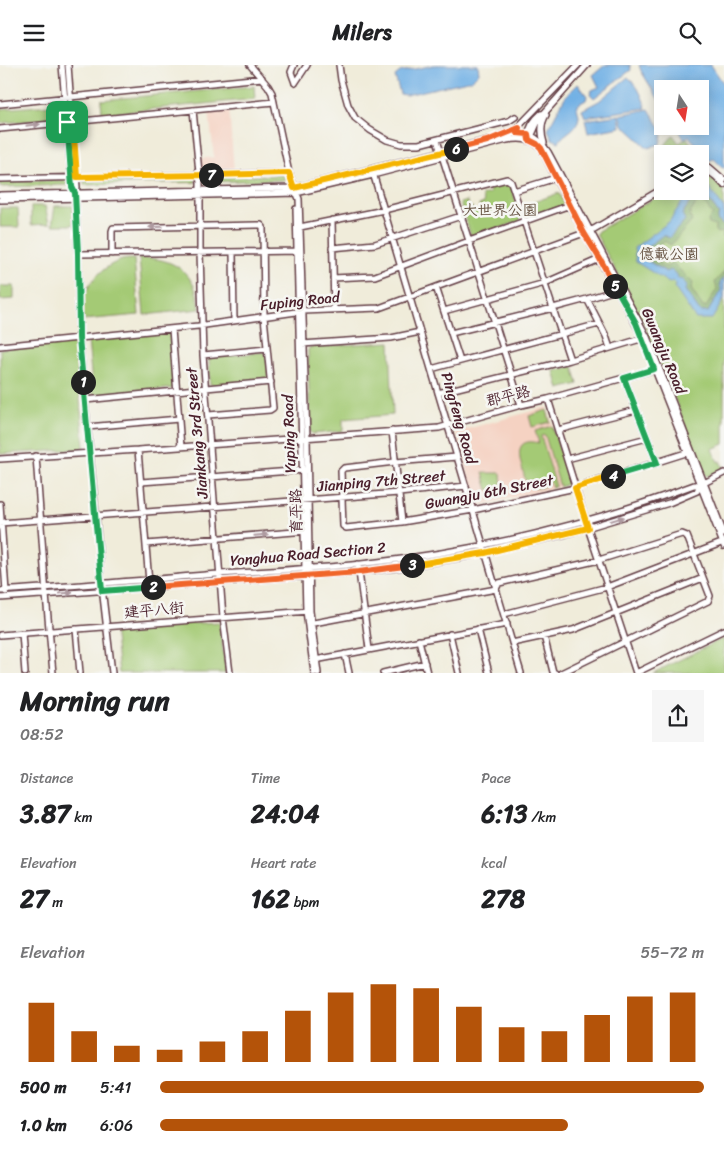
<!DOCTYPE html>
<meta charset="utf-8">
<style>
body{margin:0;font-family:Sriracha,"LXGW WenKai TC",sans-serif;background:#f6f6f6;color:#202124;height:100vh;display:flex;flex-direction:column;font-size:19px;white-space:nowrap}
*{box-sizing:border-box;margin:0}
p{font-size:16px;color:#757577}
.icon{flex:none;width:28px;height:28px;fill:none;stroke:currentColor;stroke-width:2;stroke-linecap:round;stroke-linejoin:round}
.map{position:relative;height:608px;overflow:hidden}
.drawer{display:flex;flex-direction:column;background:#fff;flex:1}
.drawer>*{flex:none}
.needle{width:32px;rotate:168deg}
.buttons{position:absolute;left:654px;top:15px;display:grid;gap:10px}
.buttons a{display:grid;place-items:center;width:55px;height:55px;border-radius:0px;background:#fff;box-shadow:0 2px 12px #0003;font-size:25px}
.pin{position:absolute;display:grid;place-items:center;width:42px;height:42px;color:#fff;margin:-21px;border-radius:10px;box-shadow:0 2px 8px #0006}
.km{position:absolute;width:25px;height:25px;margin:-12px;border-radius:50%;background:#222;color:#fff;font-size:14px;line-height:25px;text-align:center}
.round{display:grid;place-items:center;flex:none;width:52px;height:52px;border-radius:0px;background:#f6f6f6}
.summary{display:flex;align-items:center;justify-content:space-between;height:85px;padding:0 20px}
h1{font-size:28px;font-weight:700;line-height:38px}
.stats{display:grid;grid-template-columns:repeat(3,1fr);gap:8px;height:85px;padding:5px 20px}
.stats div{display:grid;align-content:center}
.stats b{font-size:25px;font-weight:700}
.stats small{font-size:14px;font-weight:400}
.stats p{font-size:14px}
.chart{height:140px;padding:10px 20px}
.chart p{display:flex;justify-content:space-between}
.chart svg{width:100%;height:90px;margin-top:5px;stroke:#b45309;stroke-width:6}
ul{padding:0 20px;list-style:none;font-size:16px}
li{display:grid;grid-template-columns:80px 60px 1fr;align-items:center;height:38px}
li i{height:12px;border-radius:6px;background:#b45309}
header{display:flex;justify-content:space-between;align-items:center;height:65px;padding:0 20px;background:#fff;font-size:22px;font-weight:700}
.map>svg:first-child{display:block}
.built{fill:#f5d2c2}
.green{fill:#a4ca74;stroke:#777450}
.forest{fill:#83ae66;stroke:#666648}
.water{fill:#72b1e5;stroke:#5e6888}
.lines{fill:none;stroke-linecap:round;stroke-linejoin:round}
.minor-casing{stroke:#633e45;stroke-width:8}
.minor{stroke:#fff;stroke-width:5}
.oneway{fill:#ae9aa0}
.split-1-casing{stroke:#fff;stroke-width:10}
.split-2-casing{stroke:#fff;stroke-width:10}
.split-3-casing{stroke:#fff;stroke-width:10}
.split-4-casing{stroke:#fff;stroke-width:10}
.split-5-casing{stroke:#fff;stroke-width:10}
.split-6-casing{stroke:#fff;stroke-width:10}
.split-7-casing{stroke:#fff;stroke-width:10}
.split-8-casing{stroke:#fff;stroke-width:10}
.split-1{stroke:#22a559;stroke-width:6}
.split-2{stroke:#22a559;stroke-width:6}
.split-3{stroke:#f0652b;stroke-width:6}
.split-4{stroke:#f5b400;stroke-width:6}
.split-5{stroke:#22a559;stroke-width:6}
.split-6{stroke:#f0652b;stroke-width:6}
.split-7{stroke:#f5b400;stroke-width:6}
.split-8{stroke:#f5b400;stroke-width:6}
.labels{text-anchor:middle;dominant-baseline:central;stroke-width:5;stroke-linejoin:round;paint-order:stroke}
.park-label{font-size:15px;fill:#655241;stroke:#f6f6f2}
.street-label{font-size:15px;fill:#4a1f2b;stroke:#f6f6f2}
</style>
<header><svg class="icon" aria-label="menu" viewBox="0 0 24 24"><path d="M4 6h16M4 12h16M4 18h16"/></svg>Milers<svg class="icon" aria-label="search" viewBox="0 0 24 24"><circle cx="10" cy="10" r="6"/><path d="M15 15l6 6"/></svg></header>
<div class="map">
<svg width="724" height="608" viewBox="0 0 724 608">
<rect width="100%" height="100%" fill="#f6f6f2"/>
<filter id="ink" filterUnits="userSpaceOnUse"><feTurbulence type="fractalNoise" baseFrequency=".02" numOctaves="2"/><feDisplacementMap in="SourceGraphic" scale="10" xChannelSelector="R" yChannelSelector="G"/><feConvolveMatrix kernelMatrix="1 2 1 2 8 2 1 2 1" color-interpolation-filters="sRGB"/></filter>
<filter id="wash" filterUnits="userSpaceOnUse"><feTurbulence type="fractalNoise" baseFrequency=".0096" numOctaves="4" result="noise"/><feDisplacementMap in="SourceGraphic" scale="20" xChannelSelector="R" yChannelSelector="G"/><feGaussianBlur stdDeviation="1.12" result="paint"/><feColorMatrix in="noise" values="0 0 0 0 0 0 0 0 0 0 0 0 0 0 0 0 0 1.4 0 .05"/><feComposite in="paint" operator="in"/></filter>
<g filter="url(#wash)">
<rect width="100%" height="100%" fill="#f0ecda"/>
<!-- built -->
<path class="built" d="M229 44 234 106 203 108 201 106 200 94 214 92 209 46Z
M547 342 570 418 560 422 477 441 456 367Z"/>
<!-- green -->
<path class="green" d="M254 21 255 34 102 49 101 35Z
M53 40 54 54 0 58V44Z
M673 70 679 78 687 73 698 89H664L666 79Z
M283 110 285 113 284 115 202 117V113Z
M708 110 724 125V379L712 384 718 397 720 396 723 403 708 411 705 410 646 262 596 169 598 166 667 126H700V112Z
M192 112 195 113 196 117 84 120V117L86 115Z
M65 115 68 117V120L0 122V117Z
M507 116 510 117 521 153 520 156 474 172 471 171 460 138 467 136 468 142H472L473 145H474L475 146 480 145 479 140 484 138 482 130 490 128 488 121Z
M559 128 565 140 529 152 527 151 523 141Z
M31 141H45L49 159 31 160Z
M55 141H73V160H52Z
M0 143H18L19 162H0Z
M139 193C175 192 196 208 200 244L144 250Z
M134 194 139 250 83 255C83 250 82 244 82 239 85 220 101 203 119 196 124 194 129 194 134 194Z
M0 221H14V234L0 235Z
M172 267 177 323 93 331 88 275Z
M75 277 84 381 81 384 0 389V284Z
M390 277 393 350 343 354V366L313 369 310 367 308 285 310 282Z
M264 287 266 289 269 313 267 316 212 320 210 319 209 294 212 292Z
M573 301 578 319 559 324 554 306Z
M547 345 550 357 532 362 529 351Z
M552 361 570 418 560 422 545 370 541 371 556 421 552 423 550 416C546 422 536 426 529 421 525 417 524 410 523 406 518 390 515 372 539 378L535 366Z
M483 408H501L502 422 488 425Z
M219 557 226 608H119L114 563Z
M724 573V608H653Z"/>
<!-- forest -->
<path class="forest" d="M696 128H704L719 149 717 155 724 161V174L723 172V169L721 167 717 168 715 166V161L709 159 708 155 713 150 701 134H699L689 150 692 156 671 180 664 176 648 188V191L666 202 673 198 693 218 691 224 703 242H706L717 224 715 217 724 207V213L720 218 721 225 708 247H700L685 225 680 215 671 205 667 207 643 193 642 186 663 170 682 149Z"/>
<!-- water -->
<path class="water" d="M434 0H478L479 8 472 15 406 30 400 29 395 11 400 7Z
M605 0H630L631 5 594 33 590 29 592 25 599 22 593 10Z
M639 0H711L724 19V104L714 94 704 97 700 94V90L702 88 689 71 684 74 679 65 680 64 678 61H700V24H662V40L641 6Z
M628 12C638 21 642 30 646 43L585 52 582 45 599 36Z
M578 19 587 31 586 35 577 40C577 45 579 48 579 52 577 66 564 67 559 77L552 74 548 64 565 32Z
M649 44 663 67 660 79 648 83 623 60 620 50Z
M619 50 621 62 588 68 585 55Z
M700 121 709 122 724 144V161L717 155 719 149 704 128H696L682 149 685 155 669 173 663 170 642 186 643 193 666 207 671 205 678 211 677 212 680 215 681 214 687 220 685 225 700 247H708L721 225 720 218 724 213V234L712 254H696L674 222 676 219 673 216 669 218 636 197 634 183 669 157 689 126H700Z"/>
</g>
<g filter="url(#ink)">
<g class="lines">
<!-- minor casing -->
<g class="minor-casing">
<path id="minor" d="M62 0 72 122 75 128
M68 0 77 122 75 128 78 189 79 273 96 451 101 514 112 608
M250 0 268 21 272 28 289 108 299 134 307 372 310 546 318 608
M294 0 291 7 295 18
M339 0 341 15 348 40 355 53 370 65 387 75 401 79H419L509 56 515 52
M295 18 307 0
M0 39 262 13
M193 45 200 118V187L203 290 223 552 230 608
M0 64 274 37
M517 68 520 60 578 0
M501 70 519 63
M528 71C529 63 534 55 541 49
M531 72 539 54 587 0
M437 75 521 340
M544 78C541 68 540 59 546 50
M700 104 709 102 724 115
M700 107C711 104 717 113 724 120
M373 108 521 608
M0 114 289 108
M514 126 570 295
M0 130 294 123 517 68C534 69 539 74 548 87L647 272 724 469
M0 135 296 128 373 110 507 75C520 73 531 73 541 83 555 112 569 141 585 169 604 204 626 237 643 274L724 481
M296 144 306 546 314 608
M332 155 334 245
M300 162 384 145 507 114 511 117 514 126 559 112
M332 183 375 179 461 151
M233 187 234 256
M78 189 300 186
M112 189V166L113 163 257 160H261L263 162 264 252 273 343 270 345 208 350
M333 213 375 211 469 176 573 139
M436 222 460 296
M587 234 606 271 610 283
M444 246 545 218 602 193
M172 264 181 382
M451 268 553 243 587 234 619 224
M302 279 391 273 420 267
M0 281 198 261 303 246 379 243 584 168 590 165 594 164 662 124
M203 290 267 284
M431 304 599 259
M624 313 657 398
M438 328 570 295 644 273
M548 334 588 463 636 608
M85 335 206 323 271 317
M87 362 179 354
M558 365 636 345
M392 366 402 457
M138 385 149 517
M36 391 46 530 53 608
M457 392 395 397 344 403 341 406 343 461 346 463 402 457 473 445 575 423 689 387
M0 394 138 385 439 363 521 340 548 334 656 304
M567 394 647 373
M141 417 305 405
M0 439 6 527
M0 458 399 428 466 421
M146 479 307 466
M358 499 369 584
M0 526C73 521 145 515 218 509 266 506 313 504 361 499 474 487 588 460 694 420H700L724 408
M0 533 359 507 396 503 464 492 566 469 593 461 669 438 697 426 700 420
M504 549 607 522 724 477
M308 559 496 524 499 518 599 495 682 469 687 471 710 531 708 536 561 608
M76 564 80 608
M478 564 489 608
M22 568 25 608
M450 569 459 608
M0 570 309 546
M544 571 553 607 555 608
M419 575 427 608
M512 578 573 565 703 513
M345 589 349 608
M315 595 507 559
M383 608 425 598
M636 608 724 565"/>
</g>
<!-- minor -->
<use href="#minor" class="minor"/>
</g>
<!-- one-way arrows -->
<defs><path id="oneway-solid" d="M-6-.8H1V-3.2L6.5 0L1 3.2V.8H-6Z" transform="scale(1.25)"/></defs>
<g class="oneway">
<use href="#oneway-solid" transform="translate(33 60) rotate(-6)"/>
<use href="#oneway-solid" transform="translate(156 162) rotate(179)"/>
<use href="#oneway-solid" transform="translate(617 454) rotate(-17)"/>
<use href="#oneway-solid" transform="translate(261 470) rotate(-5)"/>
<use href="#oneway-solid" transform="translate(66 528) rotate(-4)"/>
</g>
</g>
<g class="lines" filter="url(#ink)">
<!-- split-1 casing -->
<g class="split-1-casing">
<path id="split-1" d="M67 57 72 122 75 128 78 189 79 273 83 317"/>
</g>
<!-- split-2 casing -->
<g class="split-2-casing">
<path id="split-2" d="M83 317 102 526 153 522"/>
</g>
<!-- split-3 casing -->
<g class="split-3-casing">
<path id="split-3" d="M153 522 359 507 412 500"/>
</g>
<!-- split-4 casing -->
<g class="split-4-casing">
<path id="split-4" d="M412 500 485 488 588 463 575 423 613 411"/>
</g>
<!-- split-5 casing -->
<g class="split-5-casing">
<path id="split-5" d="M613 411 657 398 624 313 654 304 636 258 615 221"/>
</g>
<!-- split-6 casing -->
<g class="split-6-casing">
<path id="split-6" d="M456 84 487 76 519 63 517 68 528 69 529 75 537 79 541 83 584 168 600 194 615 221"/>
</g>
<!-- split-7 casing -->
<g class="split-7-casing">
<path id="split-7" d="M211 110 289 108 294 123 456 84"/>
</g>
<!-- split-8 casing -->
<g class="split-8-casing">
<path id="split-8" d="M67 57 73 56 77 112 211 110"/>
</g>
<!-- split-1 -->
<use href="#split-1" class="split-1"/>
<!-- split-2 -->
<use href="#split-2" class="split-2"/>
<!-- split-3 -->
<use href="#split-3" class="split-3"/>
<!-- split-4 -->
<use href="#split-4" class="split-4"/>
<!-- split-5 -->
<use href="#split-5" class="split-5"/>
<!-- split-6 -->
<use href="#split-6" class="split-6"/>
<!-- split-7 -->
<use href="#split-7" class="split-7"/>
<!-- split-8 -->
<use href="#split-8" class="split-8"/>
</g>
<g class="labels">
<!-- park labels -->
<g class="park-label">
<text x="500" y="145">大世界公園</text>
<text x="669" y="189">億載公園</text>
</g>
<!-- street labels -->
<g class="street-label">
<text transform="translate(300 236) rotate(-6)">Fuping Road</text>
<text transform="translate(664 286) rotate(67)">Gwangju Road</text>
<text transform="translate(508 331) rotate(-14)">郡平路</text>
<text transform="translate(459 353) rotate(74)">Pingfeng Road</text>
<text transform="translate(197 368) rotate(-95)">Jiankang 3rd Street</text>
<text transform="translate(289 369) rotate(-92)">Yuping Road</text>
<text transform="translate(381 416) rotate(-5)">Jianping 7th Street</text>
<text transform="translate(489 427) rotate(-11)">Gwangju 6th Street</text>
<text transform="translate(296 446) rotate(-91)">育平路</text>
<text transform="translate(308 489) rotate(-5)">Yonghua Road Section 2</text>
<text transform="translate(154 545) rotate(-5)">建平八街</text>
</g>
</g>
</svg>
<div class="buttons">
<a><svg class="needle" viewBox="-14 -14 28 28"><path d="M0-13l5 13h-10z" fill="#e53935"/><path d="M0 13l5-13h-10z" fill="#757577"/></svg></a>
<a><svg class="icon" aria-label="layers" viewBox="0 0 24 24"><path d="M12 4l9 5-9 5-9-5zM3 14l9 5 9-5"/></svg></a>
</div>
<div class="pin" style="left:67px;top:57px;background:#1e9e55"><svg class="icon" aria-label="arrive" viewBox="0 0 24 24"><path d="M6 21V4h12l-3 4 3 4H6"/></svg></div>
<b class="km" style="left:83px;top:317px">1</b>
<b class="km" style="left:153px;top:522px">2</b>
<b class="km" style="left:412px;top:500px">3</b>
<b class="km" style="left:613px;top:411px">4</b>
<b class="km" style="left:615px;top:221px">5</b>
<b class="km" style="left:456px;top:84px">6</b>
<b class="km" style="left:211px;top:110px">7</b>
</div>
<section class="drawer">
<div class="summary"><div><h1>Morning run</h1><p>08:52</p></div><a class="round"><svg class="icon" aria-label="share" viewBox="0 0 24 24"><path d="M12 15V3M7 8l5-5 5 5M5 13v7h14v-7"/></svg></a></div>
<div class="stats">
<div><p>Distance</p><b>3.87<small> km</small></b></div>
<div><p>Time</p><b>24:04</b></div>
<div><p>Pace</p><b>6:13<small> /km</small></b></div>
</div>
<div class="stats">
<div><p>Elevation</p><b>27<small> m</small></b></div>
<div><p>Heart rate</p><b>162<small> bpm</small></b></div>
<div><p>kcal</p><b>278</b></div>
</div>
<div class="chart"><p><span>Elevation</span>55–72 m</p>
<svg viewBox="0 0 160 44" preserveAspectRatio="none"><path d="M5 44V15M15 44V29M25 44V36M35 44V38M45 44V34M55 44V29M65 44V19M75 44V10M85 44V6M95 44V8M105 44V17M115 44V27M125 44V29M135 44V21M145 44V12M155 44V10"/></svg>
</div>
<ul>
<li><b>500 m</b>5:41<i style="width:100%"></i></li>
<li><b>1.0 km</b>6:06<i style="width:75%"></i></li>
</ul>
</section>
